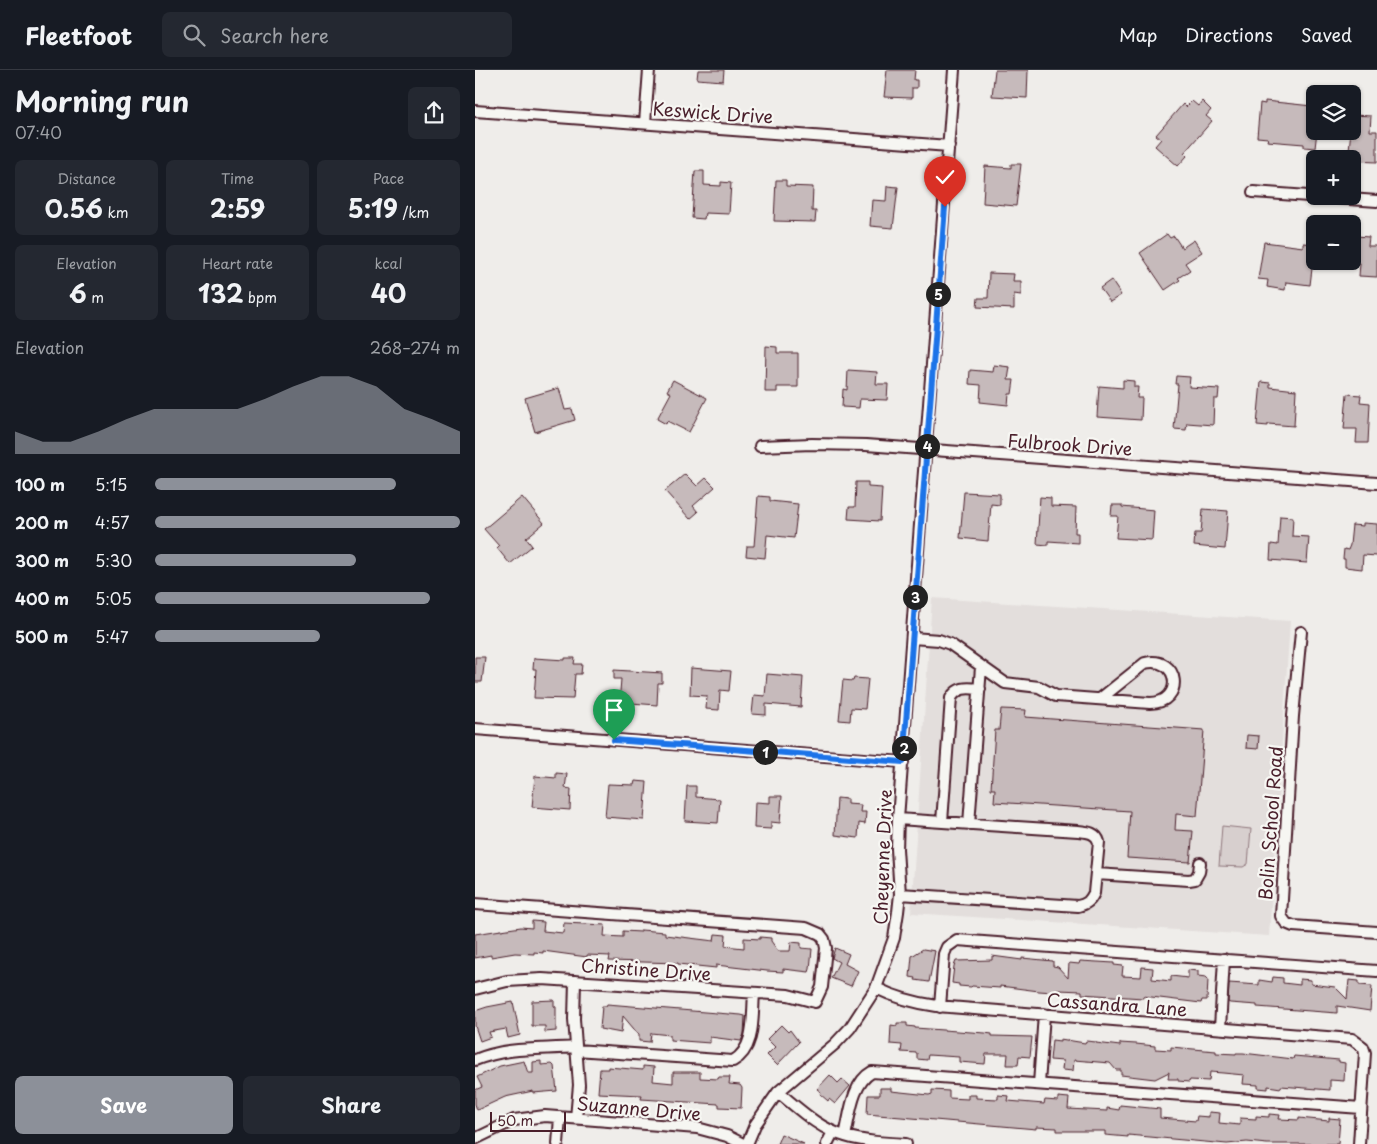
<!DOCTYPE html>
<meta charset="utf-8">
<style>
body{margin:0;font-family:"Playpen Sans",sans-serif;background:#242831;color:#f1f3f6;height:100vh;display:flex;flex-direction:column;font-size:19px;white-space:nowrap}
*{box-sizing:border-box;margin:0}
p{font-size:16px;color:#9ea1a6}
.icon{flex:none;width:28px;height:28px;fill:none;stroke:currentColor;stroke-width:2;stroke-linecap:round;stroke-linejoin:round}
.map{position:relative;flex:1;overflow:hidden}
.details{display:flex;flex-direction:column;background:#171b24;width:475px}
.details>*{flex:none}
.buttons{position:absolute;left:831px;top:15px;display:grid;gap:10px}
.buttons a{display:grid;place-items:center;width:55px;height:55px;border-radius:8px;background:#171b24;box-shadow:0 1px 4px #0004;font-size:25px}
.scale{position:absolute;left:15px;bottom:12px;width:76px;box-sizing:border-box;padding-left:5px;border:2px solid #4a1f2b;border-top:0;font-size:14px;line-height:18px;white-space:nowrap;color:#4a1f2b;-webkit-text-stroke:4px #f6f6f2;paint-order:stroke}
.pin{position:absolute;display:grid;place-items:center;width:42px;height:42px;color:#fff;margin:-51px -21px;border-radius:50% 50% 50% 0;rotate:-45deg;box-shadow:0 0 5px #0007}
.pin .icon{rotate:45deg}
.km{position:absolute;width:25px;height:25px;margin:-12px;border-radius:50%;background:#222;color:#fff;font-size:14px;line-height:25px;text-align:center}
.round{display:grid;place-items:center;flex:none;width:52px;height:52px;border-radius:8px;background:#242831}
.head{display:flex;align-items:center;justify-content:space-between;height:85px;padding:0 15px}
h1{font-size:28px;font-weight:700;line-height:38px}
.metrics{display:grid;grid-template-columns:repeat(3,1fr);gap:8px;height:85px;padding:5px 15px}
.metrics div{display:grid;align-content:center;border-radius:8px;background:#242831;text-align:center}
.metrics b{font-size:25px;font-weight:700}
.metrics small{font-size:14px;font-weight:400}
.metrics p{font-size:14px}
.chart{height:140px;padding:10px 15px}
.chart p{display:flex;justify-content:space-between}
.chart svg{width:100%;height:90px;margin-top:5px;fill:#8c9099;opacity:.7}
.cta{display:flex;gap:10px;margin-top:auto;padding:10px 15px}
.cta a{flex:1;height:58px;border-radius:8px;background:#8c9099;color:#fff;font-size:20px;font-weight:700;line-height:58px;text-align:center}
.cta a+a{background:#242831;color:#f1f3f6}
ul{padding:0 15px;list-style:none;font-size:16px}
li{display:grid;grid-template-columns:80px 60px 1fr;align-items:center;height:38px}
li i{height:12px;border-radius:6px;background:#8c9099}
header{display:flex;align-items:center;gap:30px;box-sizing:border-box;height:70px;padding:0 25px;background:#171b24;border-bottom:1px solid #363941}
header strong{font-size:24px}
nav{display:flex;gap:28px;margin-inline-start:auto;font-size:18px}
.search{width:350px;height:45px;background:#242831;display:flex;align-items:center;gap:12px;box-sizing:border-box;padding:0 18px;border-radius:8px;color:#9ea1a6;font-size:19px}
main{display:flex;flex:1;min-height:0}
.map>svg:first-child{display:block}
.built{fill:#e3dedc}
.green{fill:#d7cfce;stroke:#90777c}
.building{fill:#c6babb;stroke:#4a1f2b}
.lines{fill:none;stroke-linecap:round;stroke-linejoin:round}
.minor-casing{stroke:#4a1f2b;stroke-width:14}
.minor{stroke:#f6f6f2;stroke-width:10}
.route-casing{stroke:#fff;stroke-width:10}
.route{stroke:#1a73e8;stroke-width:6}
.labels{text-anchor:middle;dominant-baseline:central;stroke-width:4.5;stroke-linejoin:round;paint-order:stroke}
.street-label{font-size:18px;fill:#4a1f2b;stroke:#f6f6f2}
</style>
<header>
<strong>Fleetfoot</strong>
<div class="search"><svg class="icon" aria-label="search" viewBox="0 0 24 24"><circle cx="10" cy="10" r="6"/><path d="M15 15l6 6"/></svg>Search here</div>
<nav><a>Map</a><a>Directions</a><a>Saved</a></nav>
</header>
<main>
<section class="details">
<div class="head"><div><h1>Morning run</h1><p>07:40</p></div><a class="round"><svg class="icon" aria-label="share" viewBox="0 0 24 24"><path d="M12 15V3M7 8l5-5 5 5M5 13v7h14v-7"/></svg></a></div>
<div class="metrics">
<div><p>Distance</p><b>0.56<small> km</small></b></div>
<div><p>Time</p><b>2:59</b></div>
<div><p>Pace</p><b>5:19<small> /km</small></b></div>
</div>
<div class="metrics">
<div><p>Elevation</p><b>6<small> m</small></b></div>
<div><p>Heart rate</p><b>132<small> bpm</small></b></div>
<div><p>kcal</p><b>40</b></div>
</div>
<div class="chart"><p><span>Elevation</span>268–274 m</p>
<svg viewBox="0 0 160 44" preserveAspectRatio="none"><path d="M0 44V33L10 38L20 38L30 33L40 27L50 22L60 22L70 22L80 22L90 17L100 11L110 6L120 6L130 11L140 22L150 27L160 33V44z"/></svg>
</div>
<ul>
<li><b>100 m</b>5:15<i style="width:79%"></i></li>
<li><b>200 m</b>4:57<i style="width:100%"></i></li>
<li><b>300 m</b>5:30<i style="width:66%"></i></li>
<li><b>400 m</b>5:05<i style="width:90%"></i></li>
<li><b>500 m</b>5:47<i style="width:54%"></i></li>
</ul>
<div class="cta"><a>Save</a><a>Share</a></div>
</section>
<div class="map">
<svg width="902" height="1074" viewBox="0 0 902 1074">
<rect width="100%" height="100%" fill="#efedea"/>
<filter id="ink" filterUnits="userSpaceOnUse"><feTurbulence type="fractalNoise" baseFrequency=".02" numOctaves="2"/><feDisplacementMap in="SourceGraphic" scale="10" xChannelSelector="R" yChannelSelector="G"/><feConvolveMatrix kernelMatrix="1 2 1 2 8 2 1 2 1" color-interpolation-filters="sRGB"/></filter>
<g filter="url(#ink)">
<!-- built -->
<path class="built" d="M457 528 815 551 794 866 436 843Z"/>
<!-- green -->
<path class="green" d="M747 756 776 759 773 794 768 797 744 796Z"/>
<!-- building -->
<path class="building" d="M223 0H249L248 11 222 9Z
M412 0H440L439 10H442V18H437V28L409 27Z
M520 0H553L552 28 517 26Z
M717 31 723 36 727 31 736 40 731 46 737 51 709 83 712 86 703 96 680 76 686 69 681 65 708 34 711 37Z
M790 31 837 36 835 57 840 58V61H842L840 78 829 77V74L792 71 793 68 782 67 785 33 790 34Z
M878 45 896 46 895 61H902V92L878 91V89H873L876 61H878Z
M536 94H546L541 136 508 133 510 96 536 98Z
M220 101H229V115L246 116V112L256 113 254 144 230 143 229 149 217 148Z
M301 110H311V116L338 117 337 141H341L340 152 299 151Z
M412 116 423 117 418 158 395 156 397 130 411 131Z
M692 164 695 168 699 166 707 178 719 170 727 182 710 193 715 200 703 208 705 210 690 220 665 183Z
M881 166 894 167 893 176H902V207L884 206 885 193 878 192V182H880Z
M789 172 828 177V173L840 174 835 215 811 212 810 220 792 217 793 210 783 209Z
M514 203 539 204 538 211H546V225L539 224V239L502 237 503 228H513Z
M636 210 646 225 635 232 625 218Z
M291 276 302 277V283H323V317H302V322H290Z
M519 295 535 297 533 310H539L537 324H534L533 335 505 332 506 315 494 314 495 300 518 302Z
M373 300 402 302 401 314H413L412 330 385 329 384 338 367 337 368 319 372 320Z
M701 306 715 307 714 317 744 319 743 329H739L738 355 712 353 711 360 699 359 703 314H700Z
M198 310 232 328 214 362 192 351 191 354 182 349 196 323 192 321Z
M648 310 659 311V317H663L662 328H667L666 350 622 347 624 316 648 318Z
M786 312 795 313V317L821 320 819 356 793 354V356L782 355Z
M84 318 90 340 97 339 100 350 60 362 50 328Z
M872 324 886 325 885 332 895 333 893 373H881L882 359H869Z
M210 404 222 416 231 408 240 417 218 436 223 442 215 449 190 421Z
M381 412H393V417L407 418 405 451 373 449 374 437H380Z
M489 422 525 424V435L516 434 513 471 485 468Z
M283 426 295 427V431L323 434 319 468 292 465 290 488 271 486 272 476H279Z
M47 427 69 453 51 468 57 476 35 494 22 478 24 476 9 459Z
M565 427 576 428V436L601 437 600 463H603V473L573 471V475L562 474Z
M637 435H647V437L679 440 677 470 641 468 643 446H636Z
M728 439 753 441 750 479 719 476 720 463H726Z
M805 446 818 447 817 466 834 467 832 493 795 490 796 474 803 475Z
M888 453 902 454V486L888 485 887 499 870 497V489H868L869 479 873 480 875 475 877 455 888 456Z
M0 587H10L7 612H0Z
M59 588 90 590V588H100L99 594H107L106 604H100L98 629 59 628 61 599H58Z
M216 598 256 601 254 621 245 620 244 640 231 639 232 626 215 625Z
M139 600 187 603V613H183L182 635 156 633V635L144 634 146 609H139Z
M292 604 328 607 326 637 291 634V645L277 644 279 625 290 626Z
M379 608 393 609 390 639 376 638 375 651 364 650 368 610 378 611Z
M526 639 551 640 550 647 729 660 722 746 701 744 700 760 718 761 715 792 652 788 655 741 519 732 520 719H516L520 660H524Z
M772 665 784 666 783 679 771 678Z
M81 703 92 704 90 718 96 719 95 740 57 737 60 706 81 708Z
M160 711 172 712 169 750 130 747 133 714 159 715Z
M212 716H221V727L245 729 243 753 210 751Z
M295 726H307L305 753 296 752V759L279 758 280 732 295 733Z
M362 728 372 729V734L386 735 385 742H391L390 754 384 753 383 768 360 765Z
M57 851 69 852 68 861 88 863 89 853 130 855 129 866 148 867V861L166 862V860L190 862V865L239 871 240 864 251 865 250 876 269 878V868L285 869V867L296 868V871L303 881H315L316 872 326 873V878L337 879 335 899 334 902 308 899V902L292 901 241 895V898L203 894V893L134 891 135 886 112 885V887L68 881V883L59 882V884L40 883 16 887V885L0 888V864L46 857 57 858Z
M360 878 374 884 370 894 383 901 376 916 356 908 364 892 357 888Z
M448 879 460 881 454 912 440 910 441 908 435 907 437 886Z
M517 886 547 890V888L578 891V896L583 897 593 908 594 893 604 894 605 891 639 893V895L648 896 647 906 666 907 667 897 678 898 677 909 696 911V906L713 908V900L723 901V906L731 907 733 909 732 930H727L726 933 668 926V928L607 924V921L584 920H578V922L564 921 525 916V918L497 916 496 917 484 916V914L477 913 479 896 481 891 517 890Z
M798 907 808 908V913L825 915V909L836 910V914L860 917 872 929 874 910 884 911V915L897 916 895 941 862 936V943L782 937V935L755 933 753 932 754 913 784 915V910L797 912Z
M79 930V936L81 937V961L70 962V956H57V931Z
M38 932 45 965 33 968 31 959 14 962 16 967 5 971 0 956V941L12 937Z
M132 934 266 945 270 946 269 964 266 971 235 967V973L195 970V965L176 963 175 972 164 971V965L148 946 146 963 125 959 127 936H131Z
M422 953H432V956L440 957V958L510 963 517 964V966L557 967 555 987 544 986 543 995H532L533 984H511L510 994 484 992V987L453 985 452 990 442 989V983L426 982 427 975 415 974 416 955 422 956Z
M306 955 313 962 315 960 324 972 302 995 292 985 300 977 292 969Z
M585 969 610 973 611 971 621 972V973L645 976V973L661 974 680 976V979L696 980V977L741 981V983L761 984V983H768L818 989 819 986 864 990V992L870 993 869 1011 855 1010V1020L806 1016V1018L793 1016V1019L783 1018V1015L768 1014 769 1005 748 1003 735 1002 734 1011 715 1010 714 1012 703 1011V1009H693L694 1002 680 1009 646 1005V1000H641L635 993 599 990 598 1001 587 1000 588 991 575 990 577 970 585 971Z
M49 991 53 1003H58V992L66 991V995L77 994 79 996 82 1021 58 1023V1021L30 1027 2 1040 0 1034V1020L7 1017 2 1007 25 996Z
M168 996 179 997 178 1011 198 1013V1002H225V1008L243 1009 244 1007H255L254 1014 265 1015 267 1018 266 1038 244 1037V1034L166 1029 167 1025 123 1023 125 999H133V997L168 1000Z
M355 1005 363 1013 367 1009 375 1016 360 1034 354 1029 353 1031 345 1024 346 1022 342 1019Z
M405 1018H416V1021L454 1025 457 1024V1020L474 1021V1028L493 1029V1025H501V1028L523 1029V1025L534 1026 533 1031 569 1034 570 1030 583 1031V1027L594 1028 593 1039 632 1041V1038L644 1040 645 1035 685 1039V1048L721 1051 722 1046 734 1047V1042L745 1043 744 1053 765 1055V1048L781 1049V1046L794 1047V1044L805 1045 804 1049 824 1050V1048L854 1051V1048L865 1049 863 1074H792L772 1072 752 1074 653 1065V1067L630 1065V1061H582V1058L561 1057V1059L392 1044 393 1025H405Z
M306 1064 329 1074H302Z"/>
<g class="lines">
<!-- minor casing -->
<g class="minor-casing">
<path id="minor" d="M0 41 474 76
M170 53 174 0
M778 122 902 131
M285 376 337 374 391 375 902 413
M826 562 818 646 806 846 811 853 818 856 902 862
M437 568 464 570 475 574 530 613 564 617 581 626 675 633C710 633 705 585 670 593L625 629
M0 659 428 692
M423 749 603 761C612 762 621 762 624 772L619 823C615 831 612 834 603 836L425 824
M467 752 476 628C483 616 493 618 505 619
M494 754 506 597
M621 804 714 810 720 809 724 802 725 793
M0 834 331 858 345 864 349 869 351 878 347 917 340 932 313 925 67 909 32 911 0 919
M100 911 99 949 104 1015 101 1048
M401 918C421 928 441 933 462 936L877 969 888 977 890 983 884 1074
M465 937 469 884 472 877 482 870 902 901
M745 958 749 889
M101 980 258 991C281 978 277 946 279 923
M0 990C34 976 66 980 101 977
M564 1014 569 944
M303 1022C323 1038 344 1059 370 1066 390 1072 411 1073 431 1074
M370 1066C375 1045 377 1013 397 1002L886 1038
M0 1069 39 1050 70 1046 222 1058 252 1066 268 1074
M83 1074 85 1047
M272 1074 280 1055 303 1022 360 974 375 958 401 918 419 868 423 842 425 824 422 779 423 749 479 0
M352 1074 358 1062"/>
</g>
<!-- minor -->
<use href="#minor" class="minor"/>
</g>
</g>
<g class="lines" filter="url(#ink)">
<!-- route casing -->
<g class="route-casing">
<path id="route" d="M139 670 428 692 470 137"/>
</g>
<!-- route -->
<use href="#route" class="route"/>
</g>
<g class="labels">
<!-- street labels -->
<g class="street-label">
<text transform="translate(238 42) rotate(4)">Keswick Drive</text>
<text transform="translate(595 374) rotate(4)">Fulbrook Drive</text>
<text transform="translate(795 753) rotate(-86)">Bolin School Road</text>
<text transform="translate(407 787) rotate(-88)">Cheyenne Drive</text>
<text transform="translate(171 899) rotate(4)">Christine Drive</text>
<text transform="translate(642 934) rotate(4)">Cassandra Lane</text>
<text transform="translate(164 1038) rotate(5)">Suzanne Drive</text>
</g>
</g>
</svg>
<div class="buttons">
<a><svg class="icon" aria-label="layers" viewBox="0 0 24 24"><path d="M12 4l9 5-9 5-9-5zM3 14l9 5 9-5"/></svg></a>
<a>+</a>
<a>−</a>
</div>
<div class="scale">50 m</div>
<div class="pin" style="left:139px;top:670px;background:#1e9e55"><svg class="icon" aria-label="arrive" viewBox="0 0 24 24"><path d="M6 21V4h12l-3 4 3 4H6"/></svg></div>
<div class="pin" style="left:470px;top:137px;background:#d93025"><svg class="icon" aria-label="check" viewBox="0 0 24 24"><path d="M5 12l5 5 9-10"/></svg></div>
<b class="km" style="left:290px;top:682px">1</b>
<b class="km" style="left:429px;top:678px">2</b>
<b class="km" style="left:440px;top:527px">3</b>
<b class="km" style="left:452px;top:376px">4</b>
<b class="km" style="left:463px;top:224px">5</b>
</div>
</main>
